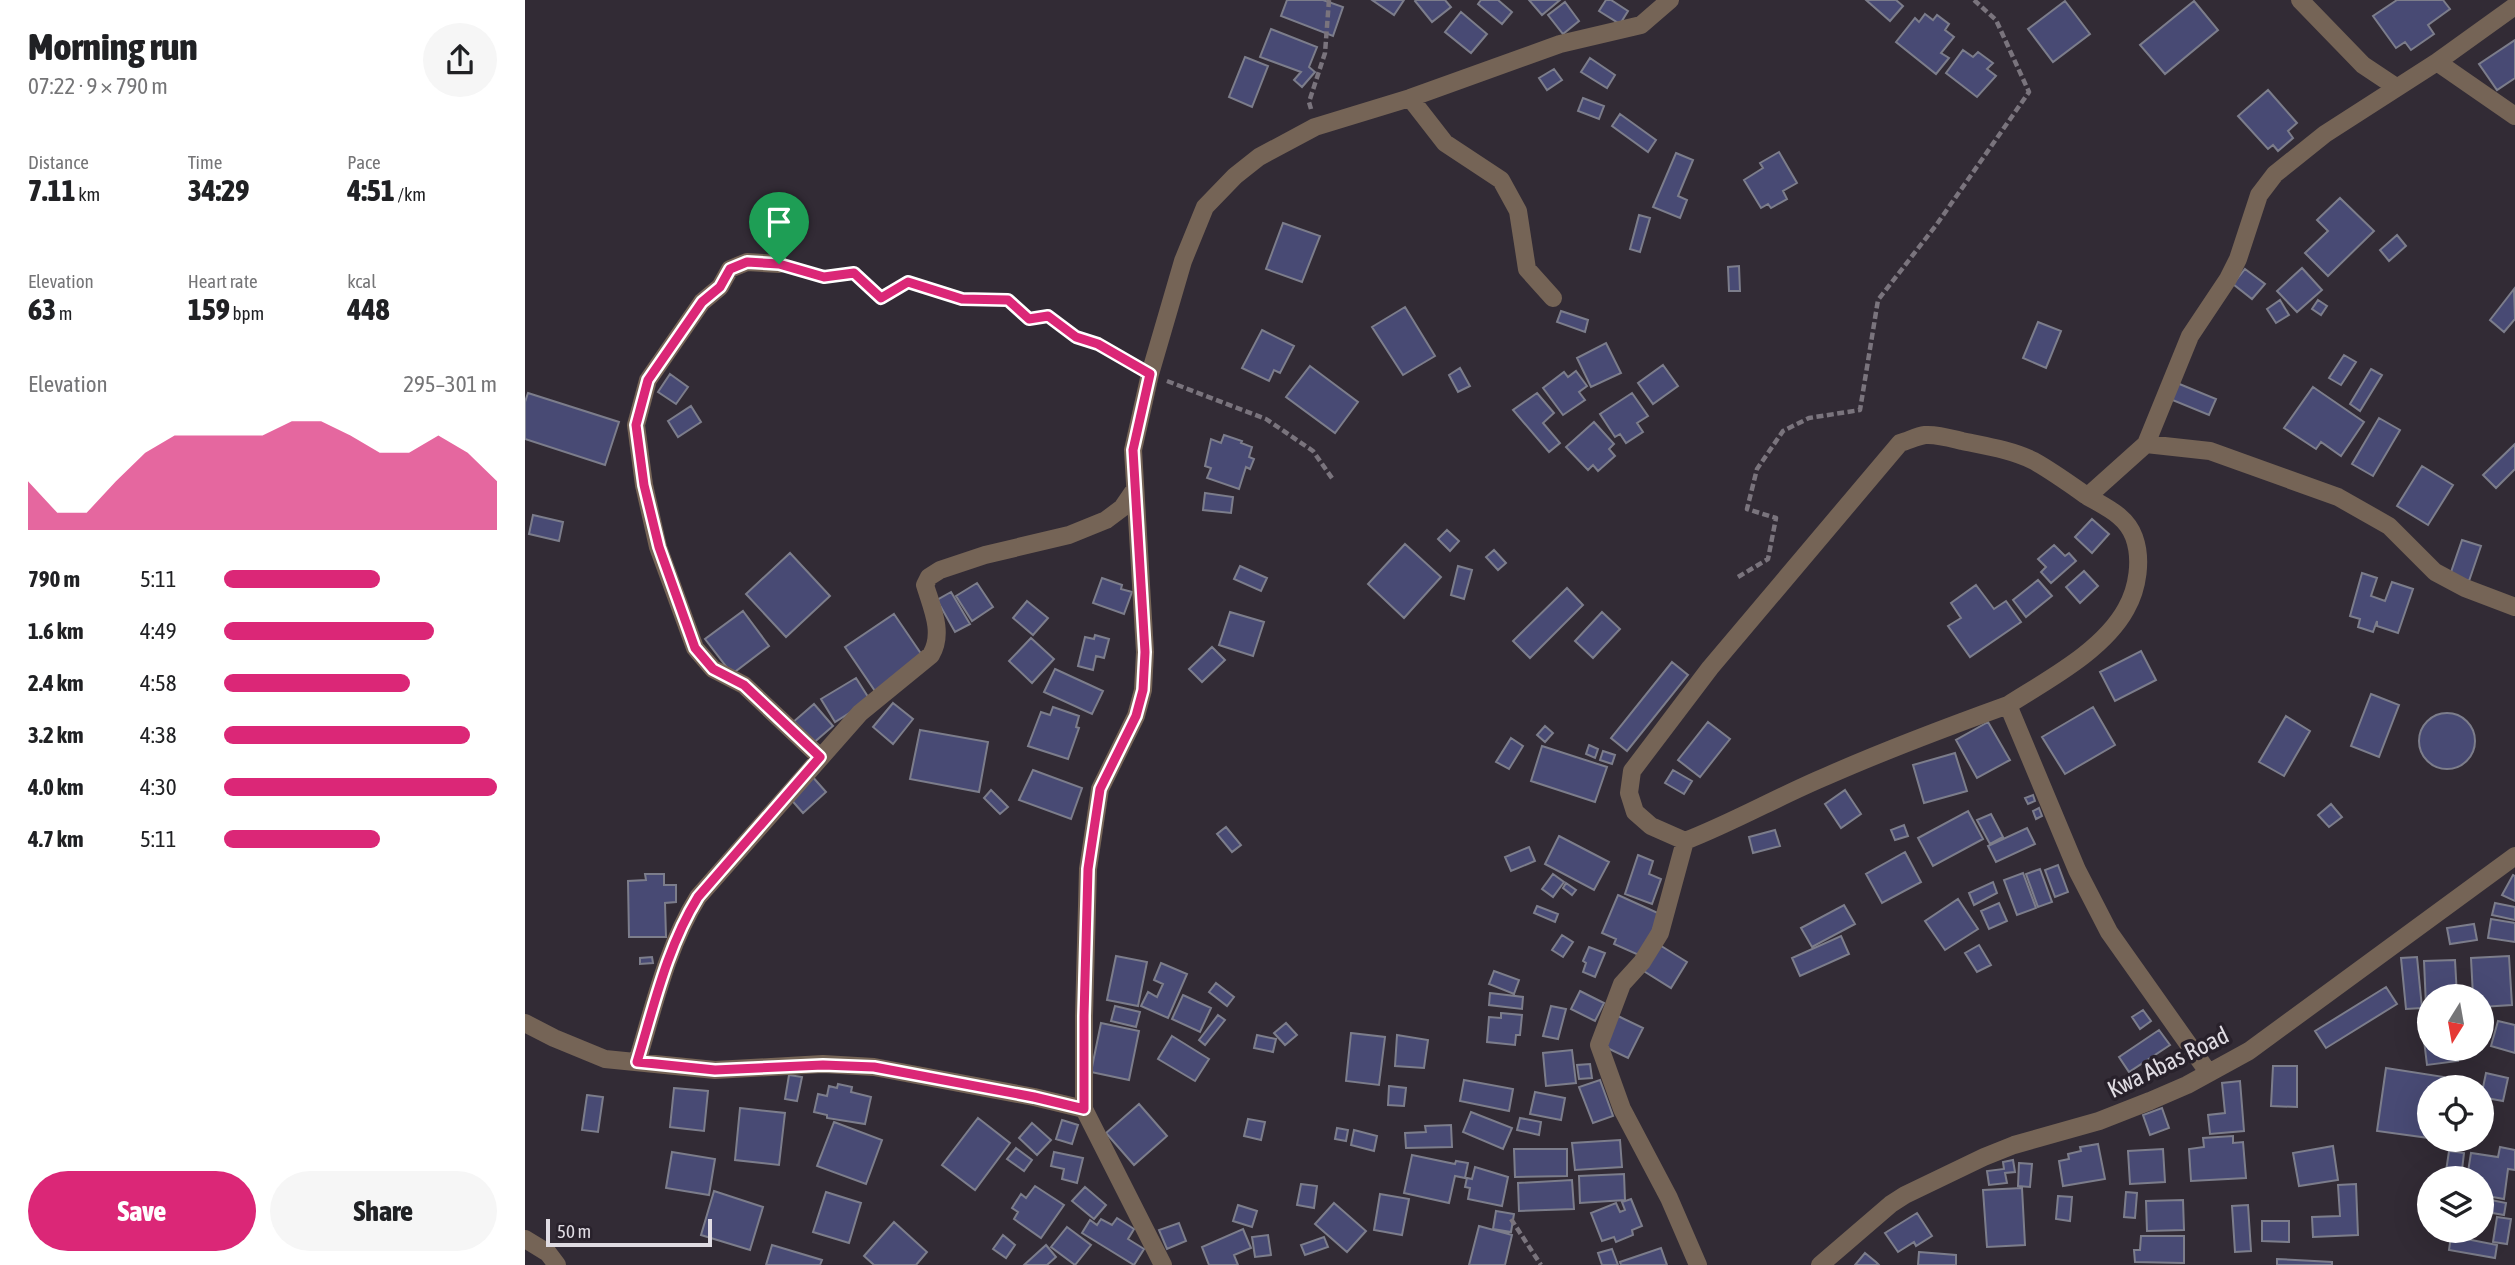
<!DOCTYPE html>
<meta charset="utf-8">
<style>
body{margin:0;font-family:"Asap Condensed",sans-serif;background:#f6f6f6;color:#202124;height:100vh;display:flex;flex-direction:column;font-size:26px;white-space:nowrap}
*{box-sizing:border-box;margin:0}
p{font-size:23px;color:#757577}
.icon{flex:none;width:38px;height:38px;fill:none;stroke:currentColor;stroke-width:2;stroke-linecap:round;stroke-linejoin:round}
.map{position:relative;flex:1;overflow:hidden}
.panel{display:flex;flex-direction:column;background:#fff;width:525px}
.panel>*{flex:none}
.needle{width:46px;rotate:191deg}
.tools{position:absolute;left:1892px;top:984px;display:grid;gap:14px}
.tools a{display:grid;place-items:center;width:77px;height:77px;border-radius:50%;background:#fff;box-shadow:0 7px 28px #0002;font-size:35px}
.scale{position:absolute;left:21px;bottom:18px;width:166px;box-sizing:border-box;padding-left:7px;border:4px solid #e0dce3;border-top:0;font-size:19px;line-height:24px;white-space:nowrap;color:#e0dce3;-webkit-text-stroke:5px #28212b;paint-order:stroke}
.pin{position:absolute;display:grid;place-items:center;width:60px;height:60px;color:#fff;margin:-72px -30px;border-radius:50% 50% 50% 0;rotate:-45deg;box-shadow:0 0 7px #0007}
.pin .icon{rotate:45deg}
.round{display:grid;place-items:center;flex:none;width:74px;height:74px;border-radius:37px;background:#f6f6f6}
.summary{display:flex;align-items:center;justify-content:space-between;height:119px;padding:0 28px}
h1{font-size:38px;font-weight:800;line-height:52px}
.metrics{display:grid;grid-template-columns:repeat(3,1fr);gap:10px;height:119px;padding:7px 28px}
.metrics div{display:grid;align-content:center}
.metrics b{font-size:30px;font-weight:800}
.metrics small{font-size:19px;font-weight:400}
.metrics p{font-size:19px}
.chart{height:196px;padding:14px 28px}
.chart p{display:flex;justify-content:space-between}
.chart svg{width:100%;height:126px;margin-top:7px;fill:#db2777;opacity:.7}
.primary-button{display:flex;gap:14px;margin-top:auto;padding:14px 28px}
.primary-button a{flex:1;height:80px;border-radius:42px;background:#db2777;color:#fff;font-size:28px;font-weight:800;line-height:80px;text-align:center}
.primary-button a+a{background:#f6f6f6;color:#202124}
ul{padding:0 28px;list-style:none;font-size:23px}
li{display:grid;grid-template-columns:112px 84px 1fr;align-items:center;height:52px}
li i{height:18px;border-radius:9px;background:#db2777}
main{display:flex;flex:1;min-height:0}
.map>svg:first-child{display:block}
.building{fill:#484a74;stroke:#7c7d8b;stroke-width:2}
.lines{fill:none;stroke-linecap:round;stroke-linejoin:round}
.path{stroke:#7a747d;stroke-width:4.5;stroke-dasharray:7 3.5;stroke-linecap:butt}
.minor{stroke:#756456;stroke-width:18}
.route-casing{stroke:#fff;stroke-width:14}
.route{stroke:#db2777;stroke-width:9}
.labels{text-anchor:middle;dominant-baseline:central;stroke-width:7;stroke-linejoin:round;paint-order:stroke}
.street-label{font-size:24px;fill:#e0dce3;stroke:#28212b}
</style>
<main>
<section class="panel">
<div class="summary"><div><h1>Morning run</h1><p>07:22 · 9 × 790 m</p></div><a class="round"><svg class="icon" aria-label="share" viewBox="0 0 24 24"><path d="M12 15V3M7 8l5-5 5 5M5 13v7h14v-7"/></svg></a></div>
<div class="metrics">
<div><p>Distance</p><b>7.11<small> km</small></b></div>
<div><p>Time</p><b>34:29</b></div>
<div><p>Pace</p><b>4:51<small> /km</small></b></div>
</div>
<div class="metrics">
<div><p>Elevation</p><b>63<small> m</small></b></div>
<div><p>Heart rate</p><b>159<small> bpm</small></b></div>
<div><p>kcal</p><b>448</b></div>
</div>
<div class="chart"><p><span>Elevation</span>295–301 m</p>
<svg viewBox="0 0 160 44" preserveAspectRatio="none"><path d="M0 44V27L10 38L20 38L30 27L40 17L50 11L60 11L70 11L80 11L90 6L100 6L110 11L120 17L130 17L140 11L150 17L160 27V44z"/></svg>
</div>
<ul>
<li><b>790 m</b>5:11<i style="width:57%"></i></li>
<li><b>1.6 km</b>4:49<i style="width:77%"></i></li>
<li><b>2.4 km</b>4:58<i style="width:68%"></i></li>
<li><b>3.2 km</b>4:38<i style="width:90%"></i></li>
<li><b>4.0 km</b>4:30<i style="width:100%"></i></li>
<li><b>4.7 km</b>5:11<i style="width:57%"></i></li>
</ul>
<div class="primary-button"><a>Save</a><a>Share</a></div>
</section>
<div class="map">
<svg width="1990" height="1265" viewBox="0 0 1990 1265">
<rect width="100%" height="100%" fill="#322b35"/>
<!-- building -->
<path class="building" d="M762 0H798L818 7 808 36 756 16Z
M847 0H879L869 15Z
M891 0H920L926 7 907 22 890 1Z
M956 0H973L987 12 977 24 953 4Z
M1004 0H1035L1017 15Z
M1081 0H1086L1103 11 1095 24 1074 11Z
M1341 0H1371L1378 6 1365 21Z
M1872 0H1918L1925 9 1903 25 1909 34 1886 50 1880 42 1871 48 1848 16Z
M1540 1 1565 34 1528 62 1503 29Z
M1669 1 1693 30 1640 74 1615 45Z
M1040 2 1054 21 1038 34 1023 15Z
M936 12 962 34 946 53 920 32Z
M1400 14 1408 20 1412 15 1424 24 1420 30 1429 37 1416 53 1424 58 1411 74 1371 42 1390 18 1394 22Z
M746 29 792 47 784 67 790 72 777 87 769 80 776 72 735 57Z
M1990 40V78L1972 90 1954 64Z
M1438 50 1448 57 1453 52 1468 63 1462 69 1471 76 1452 97 1421 73Z
M720 57 743 66 727 107 704 97Z
M1065 58 1090 75 1082 88 1056 72Z
M1029 69 1037 80 1022 90 1014 78Z
M1743 90 1772 123 1763 131 1768 138 1753 151 1748 145 1743 149 1713 116Z
M1058 98 1079 106 1074 119 1053 111Z
M1095 114 1131 140 1123 152 1087 126Z
M1254 152 1272 183 1258 191 1262 199 1246 208 1243 204 1236 208 1219 180 1238 168 1235 163Z
M1151 153 1168 160 1153 196 1162 200 1155 218 1128 207Z
M1815 198 1849 231 1803 276 1780 253 1803 231 1792 220Z
M1114 215 1125 218 1115 252 1105 249Z
M758 223 795 236 777 282 741 269Z
M1872 235 1881 246 1864 261 1855 250Z
M1214 266 1215 291H1204L1203 267Z
M1777 268 1797 290 1772 312 1752 291Z
M1720 269 1740 284 1727 299 1708 284Z
M1989 289 1990 319 1979 332 1965 320Z
M1755 300 1764 315 1751 323 1742 309Z
M1793 300 1802 306 1796 315 1787 309Z
M880 307 910 356 878 375 847 327Z
M1036 311 1063 320 1060 332 1032 322Z
M1513 322 1536 331 1521 368 1498 358Z
M737 330 769 346 755 373 749 370 744 381 717 368Z
M1081 343 1096 373 1066 387 1052 358Z
M1819 355 1831 362 1816 385 1804 378Z
M1138 365 1153 386 1128 404 1113 383Z
M785 366 833 402 810 433 761 397Z
M935 368 945 386 933 392 924 375Z
M1846 369 1857 375 1835 411 1825 404Z
M1051 371 1062 386 1054 392 1060 400 1038 415 1018 388 1039 372 1043 377Z
M145 374 163 387 151 404 133 392Z
M1652 383 1691 399 1684 415 1645 399Z
M1788 387 1839 422 1816 456 1796 442 1791 449 1759 428Z
M3 393 94 422 80 465 0 439V402Z
M1012 393 1029 413 1018 423 1035 443 1024 452 988 410Z
M1107 393 1123 416 1112 423 1118 432 1101 443 1095 434 1090 437 1075 414Z
M166 406 176 422 153 437 143 421Z
M1854 418 1875 430 1848 476 1827 464Z
M1069 422 1089 444 1084 449 1090 456 1073 471 1068 465 1063 470 1041 447Z
M699 435 717 441 716 443 727 447 724 457 729 459 725 469 721 467 714 489 682 478 686 468 680 466 686 439 696 443Z
M1990 444V469L1971 488 1958 475Z
M1897 466 1928 485 1903 525 1872 506Z
M680 493 708 497 706 513 678 510Z
M8 515 38 522 34 541 4 534Z
M1567 519 1584 534 1567 553 1550 537Z
M922 530 934 541 925 551 913 539Z
M1937 540 1956 546 1944 581 1925 575Z
M880 544 916 577 879 618 843 584Z
M1529 545 1540 556 1544 553 1551 561 1526 583 1516 572 1521 567 1513 559Z
M969 550 981 563 973 570 961 557Z
M265 553 305 596 261 637 221 594Z
M715 566 742 578 736 591 709 579Z
M933 566 947 570 939 599 926 595Z
M1559 571 1573 586 1555 603 1541 587Z
M1837 573 1852 578 1846 596 1860 601 1867 582 1888 589 1873 633 1852 626V621L1848 632 1833 627 1835 619 1825 616Z
M577 578 597 585 596 589 607 592 599 614 568 603Z
M1513 580 1527 596 1501 617 1488 600Z
M452 583 468 607 447 621 431 596Z
M1451 585 1469 609 1481 601 1496 622 1445 657 1423 626 1436 618 1426 603Z
M1042 588 1058 605 1005 658 988 641Z
M426 592 445 624 430 632 412 600Z
M502 601 523 618 508 635 488 618Z
M218 611 244 646 207 674 180 639Z
M705 612 739 622 728 656 694 645Z
M1077 612 1095 629 1068 658 1050 641Z
M369 614 399 658 350 691 320 647Z
M570 635 584 639 579 658 571 656 568 670 553 666 560 637 569 639Z
M506 638 529 659 507 683 484 661Z
M687 647 700 660 677 682 664 669Z
M1616 651 1631 680 1590 701 1575 672Z
M1147 662 1163 675 1102 751 1086 738Z
M530 669 578 691 567 714 519 692Z
M331 678 345 700 310 722 296 699Z
M1846 694 1874 705 1854 757 1826 746Z
M368 703 388 719 368 744 348 727Z
M289 704 308 726 286 745 267 723Z
M528 707 554 716 551 727 554 728 543 759 503 746 516 712 525 715Z
M1568 707 1590 745 1540 774 1517 737Z
M1894 741a28 28 0 1 1 56 0a28 28 0 1 1-56 0Z
M1761 716 1785 731 1759 776 1734 762Z
M1183 722 1205 739 1175 777 1153 760Z
M1463 722 1485 760 1452 778 1431 740Z
M1020 726 1028 733 1020 742 1012 735Z
M395 730 463 742 454 792 385 779Z
M986 738 998 746 984 769 971 762Z
M1064 745 1073 749 1070 758 1061 754Z
M1017 746 1082 767 1070 802 1006 781Z
M1078 751 1090 755 1087 764 1075 760Z
M1430 753 1442 791 1399 803 1388 765Z
M508 770 557 788 546 819 494 800Z
M1148 770 1167 781 1159 794 1140 783Z
M286 775 301 792 278 813 263 796Z
M466 790 483 807 475 814 459 798Z
M1320 790 1336 814 1316 828 1300 804Z
M1508 795 1510 801 1503 804 1500 798Z
M1806 804 1817 817 1804 827 1793 815Z
M1514 808 1517 816 1511 819 1508 811Z
M1443 811 1458 839 1408 866 1393 838Z
M1466 814 1478 837 1465 844 1452 820Z
M1379 825 1383 836 1370 840 1366 830Z
M701 827 716 845 707 852 692 834Z
M1502 828 1510 844 1471 862 1463 846Z
M1250 830 1255 846 1228 853 1224 837Z
M1034 836 1084 862 1069 890 1020 864Z
M1004 847 1010 861 986 871 980 857Z
M1380 852 1396 882 1357 903 1341 874Z
M1113 855 1128 861 1124 874 1136 879 1127 904 1100 894Z
M1533 865 1543 892 1530 897 1520 870Z
M1515 869 1527 902 1513 907 1501 874Z
M1498 873 1511 908 1492 915 1479 880Z
M120 874H139V885H151V902L140 903 141 937H104L103 881 121 880Z
M1028 874 1039 882 1028 897 1017 889Z
M1988 875 1990 876V901L1977 895Z
M1468 882 1472 893 1449 905 1444 893Z
M1041 883 1051 890 1047 895 1038 888Z
M1093 895 1135 914 1116 956 1089 944 1091 939 1077 933Z
M1433 899 1453 929 1420 950 1400 921Z
M1474 903 1482 921 1464 929 1456 911Z
M1970 903 1990 907V920L1967 915Z
M1319 905 1330 924 1287 947 1276 928Z
M1012 906 1033 914 1030 922 1009 913Z
M1966 919 1990 923V942L1963 938Z
M1949 924 1952 940 1925 944 1922 928Z
M1037 935 1048 942 1038 957 1027 950Z
M1316 936 1324 954 1275 976 1267 958Z
M1133 944 1162 962 1146 988 1117 970Z
M1454 945 1466 965 1452 972 1440 953Z
M1064 947 1080 953 1070 977 1058 972 1061 963 1058 961Z
M591 956 622 962 613 1006 582 1000Z
M1984 956 1987 1005 1956 1007V996H1948L1946 958Z
M127 957 128 963 115 964V958Z
M1892 957 1897 1008 1881 1009 1876 958Z
M1930 960 1932 996H1904V1006H1901L1899 961Z
M636 963 662 974 643 1018 616 1006 623 992 632 997 638 984 629 980Z
M969 971 994 980 989 994 964 984Z
M691 983 709 997 702 1006 684 992Z
M1861 987 1872 1004 1801 1048 1790 1031Z
M1055 991 1079 1003 1070 1021 1046 1009Z
M965 993 998 997 997 1009 964 1005Z
M658 995 686 1008 675 1032 647 1019Z
M590 1006 615 1012 611 1027 586 1021Z
M1026 1006 1041 1009 1033 1039 1018 1036Z
M1618 1010 1626 1021 1615 1029 1607 1017Z
M976 1013 997 1015 995 1035H991L990 1045 962 1042 964 1017 976 1018Z
M1904 1014V1048H1931L1933 1061 1902 1065 1896 1015Z
M693 1015 700 1020 680 1045 674 1040Z
M1093 1016 1118 1028 1103 1058 1078 1046Z
M1973 1021 1990 1025V1053L1966 1046Z
M576 1023 614 1031 604 1080 566 1072Z
M761 1023 772 1035 760 1045 749 1033Z
M1634 1030 1645 1045 1604 1072 1594 1057Z
M826 1033 860 1037 854 1085 821 1081Z
M732 1035 751 1039 748 1052 729 1048Z
M872 1035 903 1040 899 1068 870 1066Z
M647 1036 684 1059 670 1081 633 1059Z
M1047 1050 1051 1083 1021 1086 1018 1053Z
M1065 1064 1067 1078 1054 1079 1052 1065Z
M1748 1066H1772V1107L1746 1106Z
M1861 1068 1919 1077 1918 1087H1904V1138L1852 1131Z
M1961 1073 1983 1078 1978 1101 1956 1097Z
M264 1075 277 1077 272 1101 260 1099Z
M939 1080 988 1089 984 1111 935 1101Z
M1075 1080 1088 1116 1068 1123 1054 1087Z
M1715 1081 1719 1131 1685 1134 1683 1115 1700 1113 1697 1083Z
M313 1084 327 1087 326 1092 346 1097 340 1124 302 1118V1115L289 1112 293 1094 302 1096 304 1086 312 1088Z
M864 1086 881 1088 879 1106 863 1105Z
M149 1088 183 1091 179 1131 145 1127Z
M1010 1092 1040 1098 1036 1120 1005 1114Z
M62 1095 78 1097 73 1132 57 1130Z
M614 1104 642 1136 609 1165 581 1133Z
M215 1108 260 1113 254 1165 210 1160Z
M1637 1108 1644 1128 1625 1135 1618 1115Z
M946 1112 987 1128 978 1149 938 1132Z
M453 1118 485 1143 450 1190 417 1165Z
M995 1118 1016 1122 1014 1135 992 1130Z
M723 1119 740 1122 736 1140 719 1136Z
M537 1120 553 1125 547 1144 531 1139Z
M309 1122 357 1140 341 1184 292 1166Z
M507 1123 526 1140 512 1155 494 1138Z
M926 1125 927 1147 881 1148 880 1133 901 1132 900 1126Z
M812 1128 823 1130 821 1141 810 1139Z
M829 1130 852 1136 849 1151 826 1145Z
M1708 1136V1143L1718 1142 1721 1178 1666 1181 1664 1149 1679 1147 1678 1138Z
M1095 1140 1097 1167 1050 1170 1047 1143Z
M1573 1144 1580 1179 1538 1186 1534 1161 1544 1159 1543 1154 1556 1151 1555 1147Z
M1808 1146 1813 1180 1774 1186 1768 1153Z
M1975 1147 1990 1150V1170L1983 1169 1979 1199 1956 1195V1178H1942L1946 1153 1973 1157Z
M491 1148 507 1160 499 1171 482 1159Z
M989 1149H1042V1176L990 1177Z
M1638 1149 1640 1182 1605 1184 1603 1151Z
M1924 1151 1939 1153 1936 1178H1920Z
M147 1152 190 1159 184 1195 141 1188Z
M529 1152 558 1158 552 1183 537 1179 539 1169 526 1166Z
M887 1155 930 1164 931 1161 943 1163 940 1178 930 1176 924 1203 879 1193Z
M1488 1160 1490 1172 1480 1173 1482 1183 1464 1185 1462 1171 1479 1169 1478 1162Z
M1494 1163 1507 1164 1505 1187 1493 1186Z
M950 1167 983 1177 977 1206 943 1199 945 1188 940 1187 942 1178 947 1179Z
M1099 1174 1100 1200 1055 1203 1054 1176Z
M1047 1180 1049 1209 994 1211 993 1183Z
M776 1184 792 1186 789 1208 772 1205Z
M1831 1184 1833 1235 1788 1237 1787 1217 1815 1216 1813 1185Z
M510 1186 539 1205 516 1238 489 1219 493 1212 487 1208 496 1194 501 1198Z
M560 1187 581 1205 569 1219 547 1201Z
M1497 1188 1500 1245 1462 1247 1458 1190Z
M189 1191 238 1207 225 1250 176 1235Z
M301 1192 336 1203 324 1243 288 1232Z
M1601 1192 1612 1193 1610 1218 1599 1217Z
M855 1194 884 1199 877 1235 849 1230Z
M1533 1196 1547 1197 1545 1221 1531 1219Z
M1956 1198 1981 1203 1979 1215 1956 1211Z
M1106 1199 1117 1226 1107 1230 1108 1235 1091 1242 1089 1237 1077 1241 1066 1213 1091 1203 1095 1212 1100 1210 1097 1202Z
M1658 1200 1659 1230 1622 1231 1621 1201Z
M809 1203 841 1231 822 1252 790 1224Z
M713 1205 732 1211 727 1227 708 1221Z
M1723 1205 1726 1251 1710 1252 1707 1206Z
M971 1211 989 1214 986 1232 968 1229Z
M1392 1213 1407 1236 1391 1246 1389 1242 1373 1252 1360 1233Z
M1972 1217 1986 1219 1982 1244 1968 1242Z
M592 1218 609 1229 603 1239 619 1249 609 1265 557 1233 565 1220 572 1225 576 1219 587 1225Z
M1737 1221H1764V1242L1737 1241Z
M369 1222 402 1252 391 1265H349L339 1256Z
M654 1223 661 1241 642 1249 634 1230Z
M954 1226 987 1235 980 1265H944Z
M542 1227 566 1245 550 1265 526 1247Z
M718 1229 726 1248 709 1255 713 1265H684L677 1247Z
M478 1235 490 1245 481 1258 468 1249Z
M743 1235 746 1255 730 1257 727 1237Z
M1616 1236H1659V1263L1610 1262 1609 1250H1615Z
M1926 1236 1972 1245 1970 1258 1924 1250Z
M799 1237 803 1247 780 1255 776 1245Z
M247 1245 297 1260 295 1265H241Z
M521 1245 531 1257 522 1265H499Z
M1136 1248 1142 1265H1096L1095 1262Z
M1087 1249 1093 1265H1077L1073 1253Z
M1394 1252 1431 1255V1265H1393Z
M1340 1253 1351 1262 1354 1265H1330Z
M1752 1259 1807 1262V1265H1752Z"/>
<g class="lines">
<!-- path -->
<path class="path" d="M786 109 784 102 800 53 804 0
M272 269 299 277 329 273 356 298 383 282 437 299 483 300 504 319 523 315 551 337 573 344 609 365
M642 381 741 419 788 451 809 481
M1213 577 1243 559 1251 518 1222 509 1232 469 1258 431 1284 418 1335 410 1353 300 1412 224 1504 92 1471 20 1449 0
M986 1219 1016 1265"/>
<!-- minor -->
<path class="minor" d="M1775 0 1838 65 1871 87
M1912 62 1990 116
M885 98 920 143 976 180 993 211 1002 269 1028 298
M254 264 222 262 205 269 195 287 177 302 123 380 111 425 119 485 133 547 170 648 188 669 219 685 295 757
M1621 444 1665 336 1703 279 1713 259 1734 195 1750 174 1800 134 1912 62 1990 6
M1563 496 1621 444 1685 451 1813 497 1864 526 1910 572 1940 588 1990 607
M1160 841 1126 826 1110 812 1104 793 1107 771 1185 668 1375 443C1383 441 1392 436 1400 435 1412 434 1425 438 1437 441 1461 446 1487 450 1509 461 1527 471 1545 484 1562 496 1580 507 1601 515 1609 537 1617 559 1613 588 1601 609 1578 651 1522 680 1483 705L1552 870 1584 932 1683 1072
M0 1023 29 1038 80 1059 190 1070 298 1064 349 1067 509 1097 559 1109
M112 1062C129 1006 142 947 173 897L335 713 406 655C419 633 407 608 400 585L404 577 415 570 460 555 544 535 581 520 597 508 610 489
M0 1239 23 1253 32 1265
M638 1265 559 1109V1016L563 869 575 789 611 716 618 690 620 652 608 450 625 374 658 261 680 207 710 176 734 157 790 127 885 98 1035 44 1116 25 1145 0
M1173 1265 1144 1198 1097 1109 1074 1045 1097 984 1117 962 1135 933 1160 841C1209 822 1254 796 1302 776 1361 750 1422 727 1483 705
M1295 1265 1366 1204 1380 1195 1459 1157 1489 1145 1574 1121 1625 1101 1662 1085 1724 1051 1990 856"/>
</g>
<g class="lines">
<!-- route casing -->
<g class="route-casing">
<path id="route" d="M222 262 254 264 299 277 329 273 356 298 383 282 437 299 483 300 504 319 523 316 551 337 573 344 625 374 608 450 620 652 618 690 611 716 575 789 563 869 559 1016V1109L509 1097 349 1067 298 1065 190 1070 112 1062C129 1006 142 947 173 897L295 757 219 685 188 669 170 648 134 547 119 485 111 425 123 380 177 302 195 287 205 269Z"/>
</g>
<!-- route -->
<use href="#route" class="route"/>
</g>
<g class="labels">
<!-- street labels -->
<g class="street-label">
<text transform="translate(1643 1062) rotate(-26)">Kwa Abas Road</text>
</g>
</g>
</svg>
<div class="tools">
<a><svg class="needle" viewBox="-14 -14 28 28"><path d="M0-13l5 13h-10z" fill="#e53935"/><path d="M0 13l5-13h-10z" fill="#757577"/></svg></a>
<a><svg class="icon" aria-label="locate" viewBox="0 0 24 24"><circle cx="12" cy="12" r="6"/><path d="M12 2v4M12 18v4M2 12h4M18 12h4"/></svg></a>
<a><svg class="icon" aria-label="layers" viewBox="0 0 24 24"><path d="M12 4l9 5-9 5-9-5zM3 14l9 5 9-5"/></svg></a>
</div>
<div class="scale">50 m</div>
<div class="pin" style="left:254px;top:264px;background:#1e9e55"><svg class="icon" aria-label="arrive" viewBox="0 0 24 24"><path d="M6 21V4h12l-3 4 3 4H6"/></svg></div>
</div>
</main>
